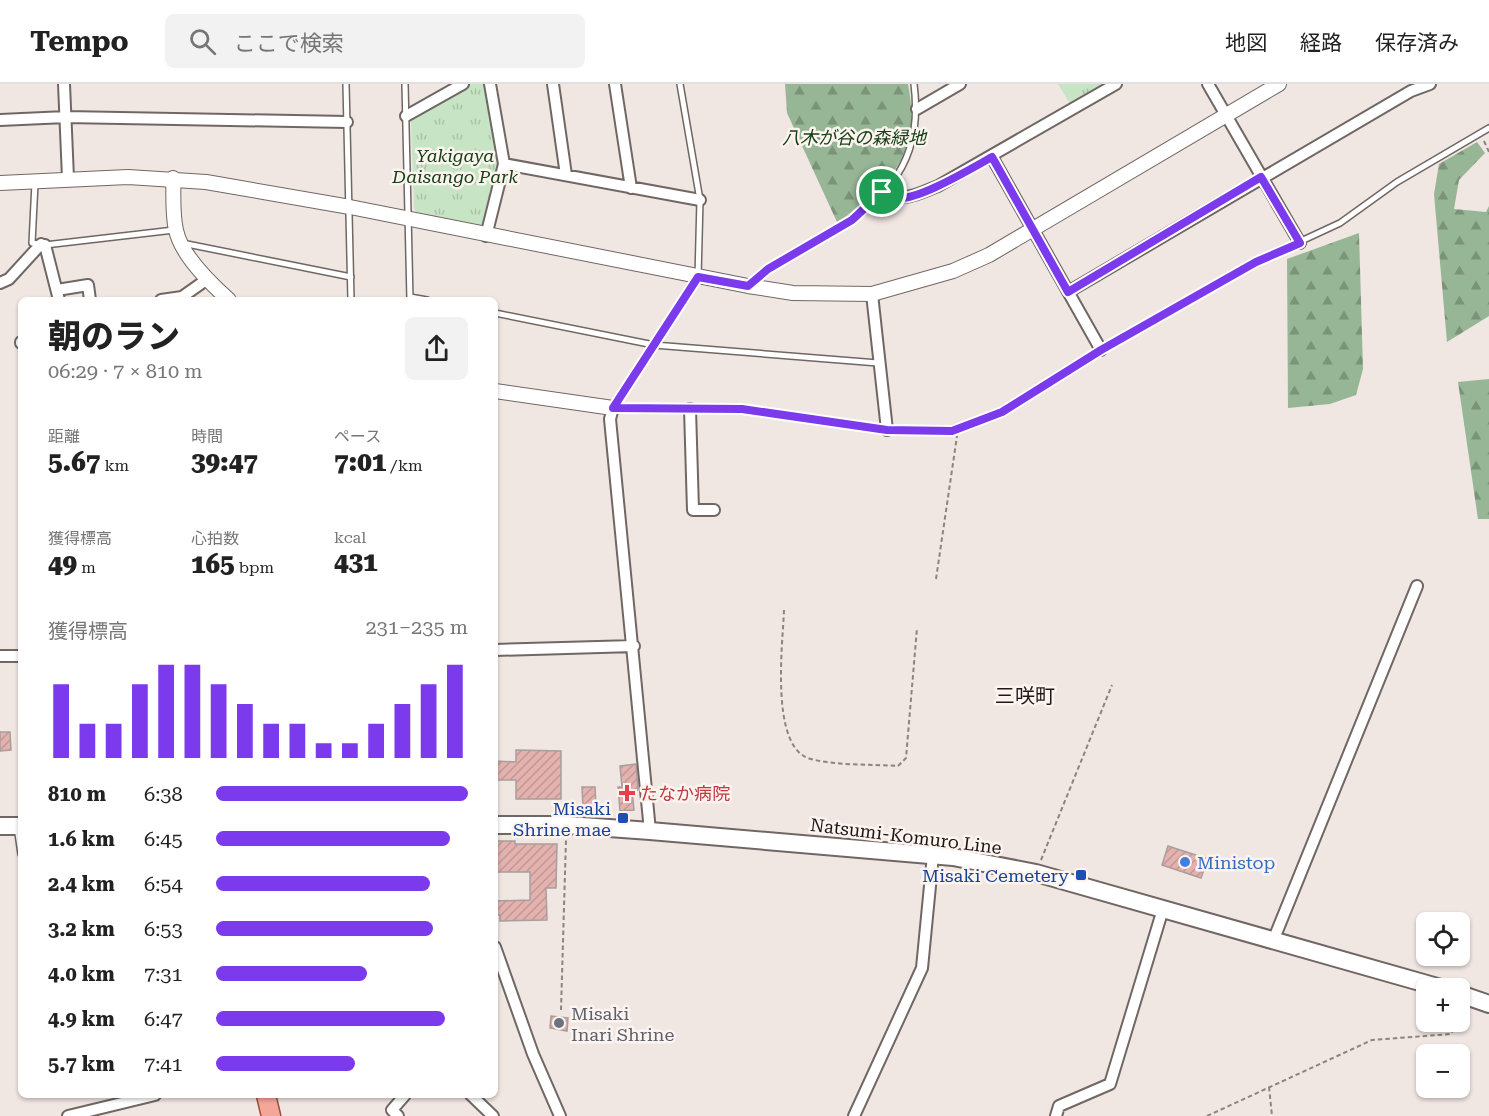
<!DOCTYPE html>
<html lang="ja">
<meta charset="utf-8">
<style>
body{margin:0;font-family:"Roboto Serif","Noto Sans JP",serif;background:#f2f2f2;color:#222;height:100vh;display:flex;flex-direction:column;font-size:22px;white-space:nowrap}
*{box-sizing:border-box;margin:0}
p{font-size:20px;color:#767676}
.icon{flex:none;width:33px;height:33px;fill:none;stroke:currentColor;stroke-width:2;stroke-linecap:round;stroke-linejoin:round}
.map{position:relative;flex:1;overflow:hidden}
.drawer{position:absolute;left:18px;top:213px;width:480px;height:801px;display:flex;flex-direction:column;background:#fff;border-radius:9px;box-shadow:0 2px 4px #0004}
.drawer>*{flex:none}
.buttons{position:absolute;left:1416px;top:828px;display:grid;gap:12px}
.buttons a{display:grid;place-items:center;width:54px;height:54px;border-radius:9px;background:#fff;box-shadow:0 2px 4px #0004;font-size:30px}
.pin{position:absolute;display:grid;place-items:center;width:51px;height:51px;color:#fff;margin:-26px;border:3px solid #fff;border-radius:50%;box-shadow:0 2px 6px #0007}
.round{display:grid;place-items:center;flex:none;width:63px;height:63px;border-radius:9px;background:#f2f2f2}
.overview{display:flex;align-items:center;justify-content:space-between;height:102px;padding:0 30px}
h1{font-size:33px;font-weight:800;line-height:45px}
.metrics{display:grid;grid-template-columns:repeat(3,1fr);gap:9px;height:102px;padding:6px 30px}
.metrics div{display:grid;align-content:center}
.metrics b{font-size:26px;font-weight:800}
.metrics small{font-size:16px;font-weight:400}
.metrics p{font-size:16px}
.chart{height:168px;padding:12px 30px}
.chart p{display:flex;justify-content:space-between}
.chart svg{width:100%;height:108px;margin-top:6px;stroke:#7c3aed;stroke-width:6}
ul{padding:0 30px;list-style:none;font-size:20px}
li{display:grid;grid-template-columns:96px 72px 1fr;align-items:center;height:45px}
li i{height:15px;border-radius:8px;background:#7c3aed}
header{display:flex;align-items:center;gap:36px;box-sizing:border-box;height:84px;padding:0 30px;background:#fff;border-bottom:2px solid #e0e0e0}
header strong{font-size:28px}
nav{display:flex;gap:33px;margin-inline-start:auto;font-size:21px}
.search{width:420px;height:54px;background:#f2f2f2;display:flex;align-items:center;gap:15px;box-sizing:border-box;padding:0 21px;border-radius:9px;color:#767676;font-size:22px}
.map>svg:first-child{display:block}
.forest{fill:url(#forest-firs)}
.park{fill:url(#park-tufts)}
.building{fill:url(#building-hatch);stroke:#a89e9d;stroke-width:1.5}
.lines{fill:none;stroke-linecap:round;stroke-linejoin:round}
.service-casing{stroke:#706764;stroke-width:8}
.minor-casing{stroke:#706764;stroke-width:14}
.tertiary-casing{stroke:#706764;stroke-width:16}
.secondary-casing{stroke:#706764;stroke-width:20}
.primary-casing{stroke:#a34d3e;stroke-width:21}
.path{stroke:#8b8481;stroke-width:2;stroke-dasharray:4.5 3;stroke-linecap:butt}
.service{stroke:#fff;stroke-width:5}
.minor{stroke:#fff;stroke-width:10}
.tertiary{stroke:#fff;stroke-width:14}
.secondary{stroke:#fff;stroke-width:16}
.primary{stroke:#f4a698;stroke-width:18}
.route-casing{stroke:#fff;stroke-width:12}
.route{stroke:#7c3aed;stroke-width:8}
.health-dot{fill:#e0444e;stroke:#fdf3ef;stroke-width:2}
.transit-dot{fill:#1a4fb4;stroke:#fdf3ef;stroke-width:2}
.shop-dot{fill:#3f7fe0;stroke:#fdf3ef;stroke-width:2}
.worship-dot{fill:#6b7280;stroke:#fdf3ef;stroke-width:2}
.labels{text-anchor:middle;dominant-baseline:central;stroke-width:5;stroke-linejoin:round;paint-order:stroke}
.park-label{font-size:18px;font-style:italic;fill:#144115;stroke:#fdf3ef}
.health-label{font-size:18px;fill:#be3a42;stroke:#fdf3ef;text-anchor:start}
.transit-label{font-size:18px;fill:#164399;stroke:#fdf3ef;text-anchor:end}
.street-label{font-size:18px;fill:#1b1817;stroke:#fdf3ef}
.shop-label{font-size:18px;fill:#366cbe;stroke:#fdf3ef;text-anchor:start}
.worship-label{font-size:18px;fill:#5b616d;stroke:#fdf3ef;text-anchor:start}
.neighbourhood-label{font-size:20px;fill:#1b1817;stroke:#fdf3ef}
</style>
<header>
<strong>Tempo</strong>
<div class="search"><svg class="icon" aria-label="search" viewBox="0 0 24 24"><circle cx="10" cy="10" r="6"/><path d="M15 15l6 6"/></svg>ここで検索</div>
<nav><a>地図</a><a>経路</a><a>保存済み</a></nav>
</header>
<div class="map">
<svg width="1489" height="1032" viewBox="0 0 1489 1032">
<defs>
<pattern id="forest-firs" width="22" height="20" patternUnits="userSpaceOnUse" patternTransform="scale(1.5)"><rect width="22" height="20" fill="#97b695"/><path d="M5 1l3.5 6h-7zM16 11l3.5 6h-7z" fill="#7a9379"/></pattern>
<pattern id="park-tufts" width="24" height="20" patternUnits="userSpaceOnUse" patternTransform="scale(1.5)"><rect width="24" height="20" fill="#c7e4c5"/><path d="M3 7l-1-3M5 7V3M7 7l1-3M15 17l-1-3M17 17v-4M19 17l1-3" fill="none" stroke="#aac3a8"/></pattern>
<pattern id="building-hatch" width="6" height="6" patternUnits="userSpaceOnUse" patternTransform="scale(1.5)"><rect width="6" height="6" fill="#e3b2ae"/><path d="M-1 1l2-2M0 6l6-6M5 7l2-2" fill="none" stroke="#c29895"/></pattern>
</defs>
<rect width="100%" height="100%" fill="#f0e6e2"/>
<!-- forest -->
<path class="forest" d="M785 0H908C912 21 914 44 907 65 896 92 861 124 837 138L787 29Z
M1477 58 1485 69 1459 96 1454 125 1486 128 1489 122V232L1447 258 1434 110 1439 80Z
M1359 149 1363 285 1356 311 1330 320 1288 324 1287 175Z
M1489 295V435H1478L1458 298Z"/>
<!-- park -->
<path class="park" d="M471 0H486L498 84 485 137 480 142 418 131 414 124 411 37Z
M1058 0H1106L1071 21Z"/>
<!-- building -->
<path class="building" d="M0 648H10L11 666 0 667Z
M516 666 561 667V715H516V696H495V677L516 678Z
M636 680 638 706H632L634 726 620 727 618 703H622L620 682Z
M582 703H595L596 722 583 723Z
M495 757H515V760H557L556 804H546L547 836 500 837V831H496V817L530 816V788H495Z
M1168 762 1208 775 1201 794 1162 781Z
M551 932 568 934 567 947 550 944Z"/>
<g class="lines">
<!-- service casing -->
<g class="service-casing">
<path id="service" d="M346 0 351 216
M405 0 410 216
M35 99 32 159 45 161 174 146
M182 159 351 193
M750 200C826 136 930 126 914 0
M410 213 427 216
M495 229 654 261 878 279
M613 323 698 193 700 116 680 0
M614 324 742 325 887 346 935 348 969 342 1002 328 1101 266 1256 178 1340 139 1397 98 1489 44
M17 743 21 770"/>
</g>
<!-- minor casing -->
<g class="minor-casing">
<path id="minor" d="M64 0 68 94
M553 0 566 91
M615 0 631 104
M1208 0 1300 159
M917 25 960 0
M406 32 463 0
M0 36 66 33 347 38
M992 73 1101 266
M504 80 700 116
M882 108C905 119 917 110 938 102L1116 0
M486 152 504 80 490 0
M45 161 59 216
M0 199 9 195 41 160
M57 206 88 201 90 216
M1068 208 1411 7 1430 0
M872 210 887 346
M161 216 182 213 206 196
M21 258V259
M613 324 610 335 650 747
M690 325 693 426H714
M495 566 634 562
M0 572H21
M1273 857 1417 502
M495 863 533 970 560 1032
M471 1011 493 1032
M68 1032 155 1011
M398 1032 392 1026 405 1011
M854 1032 922 884 933 771
M1056 1032 1059 1022 1110 1000 1163 825"/>
</g>
<!-- tertiary casing -->
<g class="tertiary-casing">
<path id="tertiary" d="M173 94C174 111 172 129 176 146 181 171 210 199 229 216
M0 99 128 93 206 98 350 123 748 202 793 209 872 210 953 187 989 171 1279 0
M495 307 613 324"/>
</g>
<!-- secondary casing -->
<g class="secondary-casing">
<path id="secondary" d="M495 741H568L650 747 953 773 1036 789 1441 904
M0 742H21
M1460 910 1489 920"/>
</g>
<!-- primary casing -->
<g class="primary-casing">
<path id="primary" d="M266 1011 271 1032"/>
</g>
<!-- path -->
<path class="path" d="M1484 57 1489 68
M936 495 957 352
M784 526C783 558 769 665 811 675 838 682 870 680 898 682L906 674 917 544
M1041 776 1112 601
M561 926 566 755
M1269 1003 1272 1032
M1207 1032 1372 956 1451 950 1457 938"/>
<!-- service -->
<use href="#service" class="service"/>
<!-- minor -->
<use href="#minor" class="minor"/>
<!-- tertiary -->
<use href="#tertiary" class="tertiary"/>
<!-- secondary -->
<use href="#secondary" class="secondary"/>
<!-- primary -->
<use href="#primary" class="primary"/>
</g>
<g class="lines">
<!-- route casing -->
<g class="route-casing">
<path id="route" d="M992 73 1068 208 1261 93 1300 159 1256 178 1101 266 1002 328 952 347 887 346 742 325 613 324 698 193 748 202 768 185 852 136 882 108C886 110 891 114 895 114 916 118 972 84 992 73Z"/>
</g>
<!-- route -->
<use href="#route" class="route"/>
</g>
<!-- markers -->
<path class="health-dot" d="M624 700h6v6h6v6h-6v6h-6v-6h-6v-6h6z"/>
<g class="transit-dot">
<rect x="617" y="728" width="12" height="12" rx="3"/>
<rect x="1075" y="785" width="12" height="12" rx="3"/>
</g>
<circle class="shop-dot" cx="1185" cy="778" r="6"/>
<circle class="worship-dot" cx="559" cy="939" r="6"/>
<g class="labels">
<!-- park labels -->
<g class="park-label">
<text x="854" y="53">八木が谷の森緑地</text>
<text x="455" y="71">Yakigaya<tspan x="455" dy="21">Daisango Park</tspan></text>
</g>
<!-- health labels -->
<g class="health-label">
<text x="640" y="709">たなか病院</text>
</g>
<!-- transit labels -->
<g class="transit-label">
<text x="611" y="724">Misaki<tspan x="611" dy="21">Shrine mae</tspan></text>
<text x="1069" y="791">Misaki Cemetery</text>
</g>
<!-- street labels -->
<g class="street-label">
<text transform="translate(906 752) rotate(7)">Natsumi-Komuro Line</text>
</g>
<!-- shop labels -->
<g class="shop-label">
<text x="1197" y="778">Ministop</text>
</g>
<!-- worship labels -->
<g class="worship-label">
<text x="571" y="929">Misaki<tspan x="571" dy="21">Inari Shrine</tspan></text>
</g>
<!-- neighbourhood labels -->
<g class="neighbourhood-label">
<text x="1025" y="612">三咲町</text>
</g>
</g>
</svg>
<div class="buttons">
<a><svg class="icon" aria-label="locate" viewBox="0 0 24 24"><circle cx="12" cy="12" r="6"/><path d="M12 2v4M12 18v4M2 12h4M18 12h4"/></svg></a>
<a>+</a>
<a>−</a>
</div>
<div class="pin" style="left:882px;top:108px;background:#1e9e55"><svg class="icon" aria-label="arrive" viewBox="0 0 24 24"><path d="M6 21V4h12l-3 4 3 4H6"/></svg></div>
<section class="drawer">
<div class="overview"><div><h1>朝のラン</h1><p>06:29 · 7 × 810 m</p></div><a class="round"><svg class="icon" aria-label="share" viewBox="0 0 24 24"><path d="M12 15V3M7 8l5-5 5 5M5 13v7h14v-7"/></svg></a></div>
<div class="metrics">
<div><p>距離</p><b>5.67<small> km</small></b></div>
<div><p>時間</p><b>39:47</b></div>
<div><p>ペース</p><b>7:01<small> /km</small></b></div>
</div>
<div class="metrics">
<div><p>獲得標高</p><b>49<small> m</small></b></div>
<div><p>心拍数</p><b>165<small> bpm</small></b></div>
<div><p>kcal</p><b>431</b></div>
</div>
<div class="chart"><p><span>獲得標高</span>231–235 m</p>
<svg viewBox="0 0 160 44" preserveAspectRatio="none"><path d="M5 44V14M15 44V30M25 44V30M35 44V14M45 44V6M55 44V6M65 44V14M75 44V22M85 44V30M95 44V30M105 44V38M115 44V38M125 44V30M135 44V22M145 44V14M155 44V6"/></svg>
</div>
<ul>
<li><b>810 m</b>6:38<i style="width:100%"></i></li>
<li><b>1.6 km</b>6:45<i style="width:93%"></i></li>
<li><b>2.4 km</b>6:54<i style="width:85%"></i></li>
<li><b>3.2 km</b>6:53<i style="width:86%"></i></li>
<li><b>4.0 km</b>7:31<i style="width:60%"></i></li>
<li><b>4.9 km</b>6:47<i style="width:91%"></i></li>
<li><b>5.7 km</b>7:41<i style="width:55%"></i></li>
</ul>
</section>
</div>
